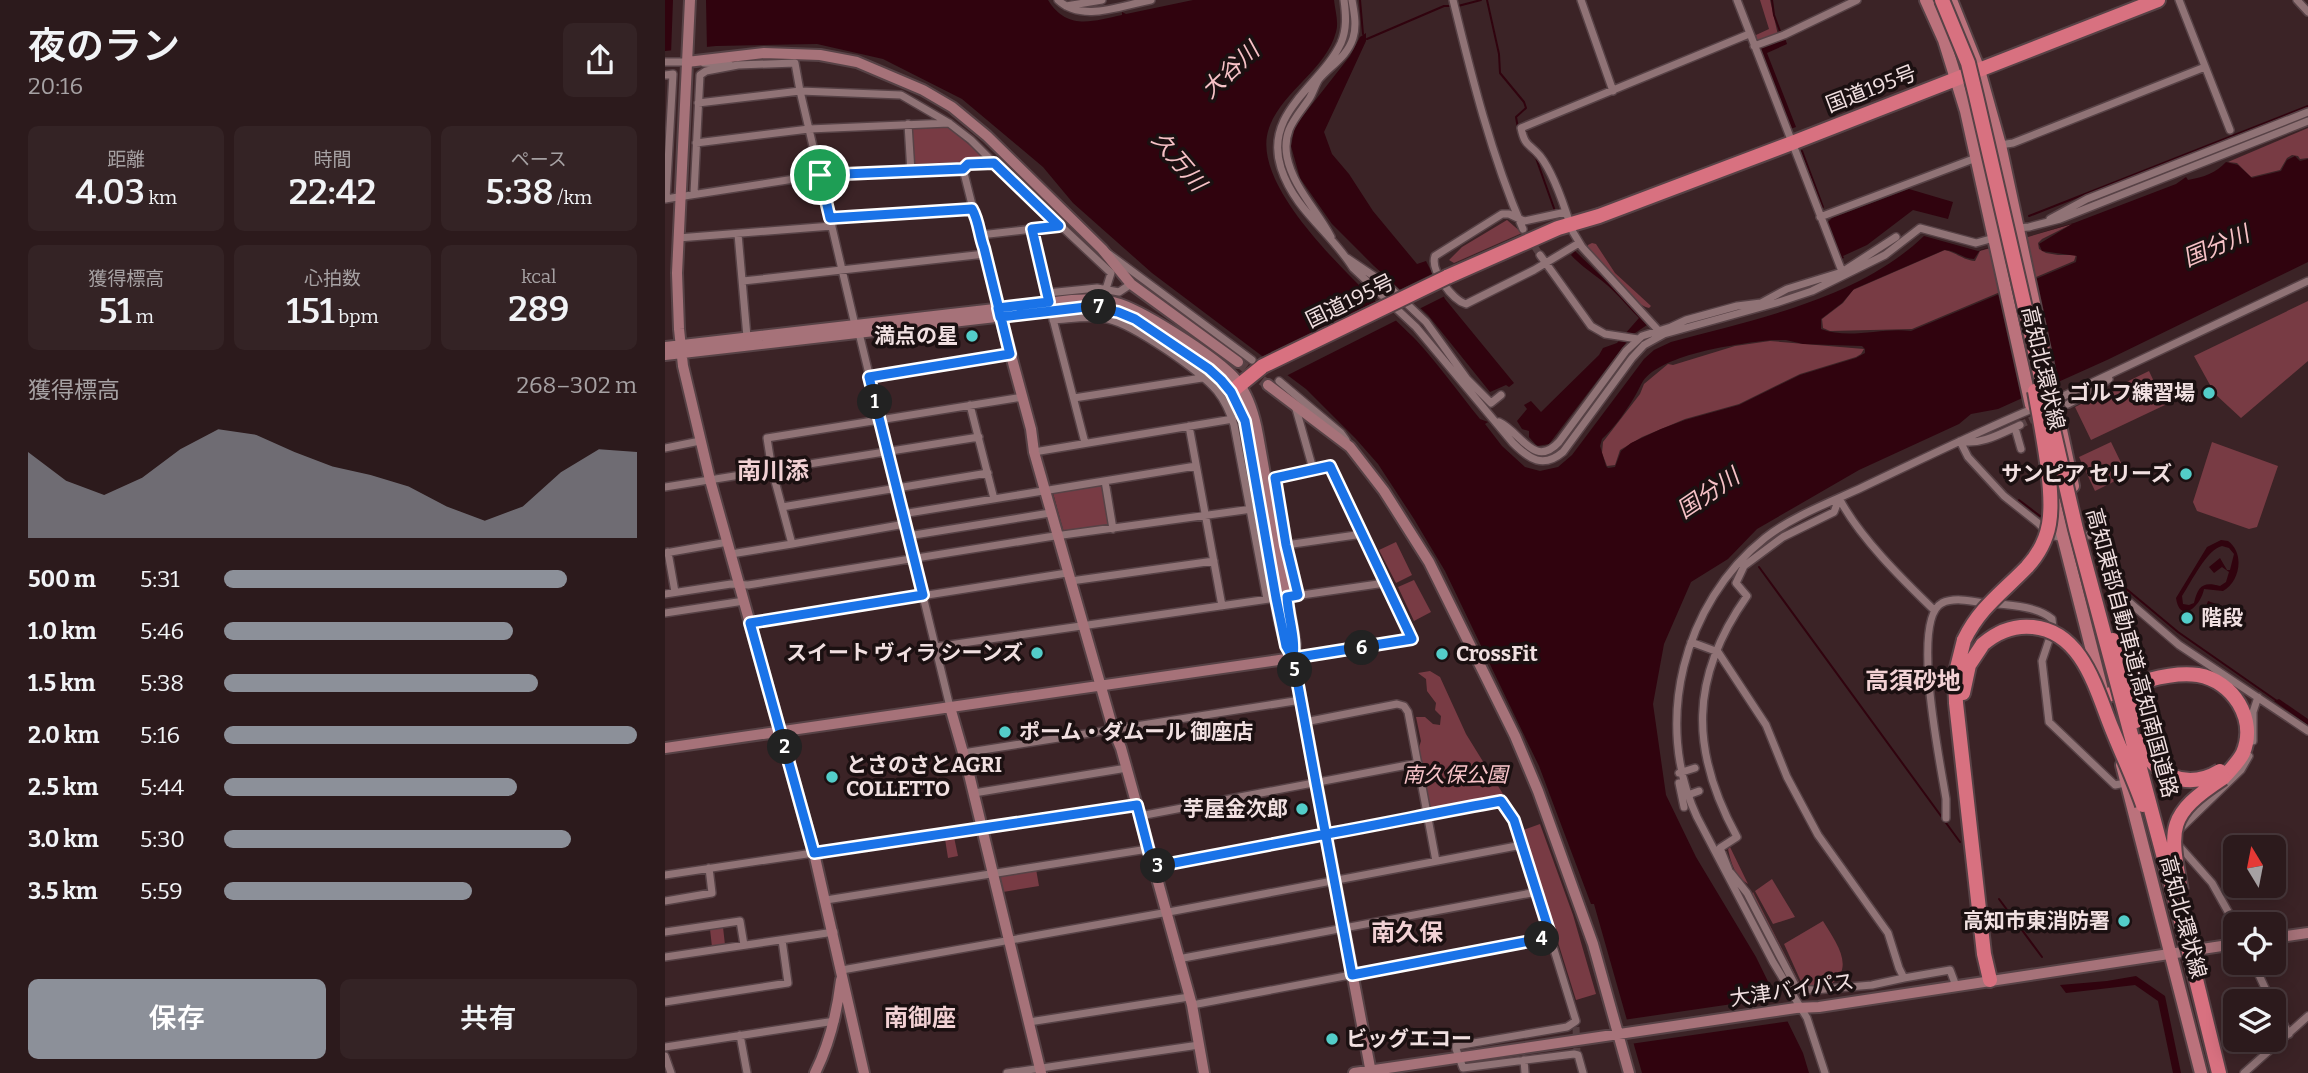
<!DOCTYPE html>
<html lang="ja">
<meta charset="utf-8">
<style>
body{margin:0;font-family:Bitter,"Noto Sans JP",serif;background:#342325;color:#f1f3f6;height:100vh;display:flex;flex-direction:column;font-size:26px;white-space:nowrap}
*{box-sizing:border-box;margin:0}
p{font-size:23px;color:#a6a1a3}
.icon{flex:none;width:38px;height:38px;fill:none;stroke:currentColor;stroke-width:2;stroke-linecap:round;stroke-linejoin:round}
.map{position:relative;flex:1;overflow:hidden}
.sheet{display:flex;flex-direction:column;background:#2c1a1c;width:665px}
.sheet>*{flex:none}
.needle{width:46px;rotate:350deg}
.fabs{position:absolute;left:1558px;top:835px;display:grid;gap:14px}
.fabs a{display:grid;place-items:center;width:63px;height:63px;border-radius:10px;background:#2c1a1c;box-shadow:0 4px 18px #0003,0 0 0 2px #48383b;font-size:35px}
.pin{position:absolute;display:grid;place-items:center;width:60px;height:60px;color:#fff;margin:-30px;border:4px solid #fff;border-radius:50%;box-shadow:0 2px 7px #0007}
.km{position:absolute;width:35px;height:35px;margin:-18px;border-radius:50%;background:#222;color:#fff;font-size:19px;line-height:35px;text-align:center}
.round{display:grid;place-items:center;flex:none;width:74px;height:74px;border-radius:10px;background:#342325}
.head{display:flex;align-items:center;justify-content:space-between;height:119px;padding:0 28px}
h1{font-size:38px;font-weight:600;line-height:52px}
.metrics{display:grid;grid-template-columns:repeat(3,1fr);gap:10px;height:119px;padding:7px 28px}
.metrics div{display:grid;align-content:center;border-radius:10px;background:#342325;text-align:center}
.metrics b{font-size:35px;font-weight:600}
.metrics small{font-size:19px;font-weight:400}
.metrics p{font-size:19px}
.chart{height:196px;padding:14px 28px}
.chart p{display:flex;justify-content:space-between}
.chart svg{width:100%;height:126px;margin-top:7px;fill:#8c9099;opacity:.7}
.button{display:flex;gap:14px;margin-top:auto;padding:14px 28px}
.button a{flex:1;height:80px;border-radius:10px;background:#8c9099;color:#fff;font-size:28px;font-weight:600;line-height:80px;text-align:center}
.button a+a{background:#342325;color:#f1f3f6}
ul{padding:0 28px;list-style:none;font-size:23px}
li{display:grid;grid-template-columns:112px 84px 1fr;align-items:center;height:52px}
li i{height:18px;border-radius:9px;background:#8c9099}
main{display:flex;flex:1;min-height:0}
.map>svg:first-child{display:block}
.green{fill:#783b44}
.water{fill:#30030e;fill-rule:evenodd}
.pier{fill:#3b2326}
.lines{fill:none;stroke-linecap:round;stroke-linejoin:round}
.stream{stroke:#30030e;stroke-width:2}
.street-tunnel{stroke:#563f42;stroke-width:7;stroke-dasharray:7 3.5;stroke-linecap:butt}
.secondary-tunnel{stroke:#563f42;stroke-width:10;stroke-dasharray:10 5;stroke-linecap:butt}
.street-casing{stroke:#574246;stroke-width:10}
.secondary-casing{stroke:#574246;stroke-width:14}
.primary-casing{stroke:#574246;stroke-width:16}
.highway-casing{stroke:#574246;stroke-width:18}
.street{stroke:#907376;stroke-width:7}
.secondary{stroke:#a67279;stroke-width:10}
.primary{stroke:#bb727c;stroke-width:12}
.highway{stroke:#d87180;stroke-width:14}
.highway-bridge-casing{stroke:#574246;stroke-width:18;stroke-linecap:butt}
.highway-bridge{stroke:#d87180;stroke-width:14}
.route-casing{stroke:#fff;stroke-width:14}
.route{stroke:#1a73e8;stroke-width:9}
.poi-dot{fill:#53cdc9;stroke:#1b1011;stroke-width:2.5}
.labels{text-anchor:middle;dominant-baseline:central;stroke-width:7;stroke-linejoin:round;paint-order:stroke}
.street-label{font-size:21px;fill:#f1e0e1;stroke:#1b1011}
.poi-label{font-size:21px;font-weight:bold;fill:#f1e0e1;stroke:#1b1011;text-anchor:end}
.park-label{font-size:21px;font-style:italic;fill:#f9c4c9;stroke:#1b1011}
.water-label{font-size:23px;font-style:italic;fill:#f7c2c7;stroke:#1b1011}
.quarter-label{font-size:24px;font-weight:bold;fill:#f2d1d4;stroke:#1b1011}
</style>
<main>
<section class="sheet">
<div class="head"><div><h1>夜のラン</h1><p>20:16</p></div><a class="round"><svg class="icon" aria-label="share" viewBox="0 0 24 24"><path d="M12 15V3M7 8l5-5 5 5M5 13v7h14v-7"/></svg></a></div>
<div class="metrics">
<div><p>距離</p><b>4.03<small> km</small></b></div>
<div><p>時間</p><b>22:42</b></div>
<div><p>ペース</p><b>5:38<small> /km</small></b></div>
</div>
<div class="metrics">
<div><p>獲得標高</p><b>51<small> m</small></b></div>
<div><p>心拍数</p><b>151<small> bpm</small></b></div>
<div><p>kcal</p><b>289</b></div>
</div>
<div class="chart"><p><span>獲得標高</span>268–302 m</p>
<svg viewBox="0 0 160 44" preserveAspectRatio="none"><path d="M0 44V14L10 24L20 29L30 23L40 13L50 6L60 8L70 14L80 19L90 22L100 26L110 33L120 38L130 33L140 21L150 13L160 14V44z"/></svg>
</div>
<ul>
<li><b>500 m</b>5:31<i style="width:83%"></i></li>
<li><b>1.0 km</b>5:46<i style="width:70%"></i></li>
<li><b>1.5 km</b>5:38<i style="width:76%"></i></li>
<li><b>2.0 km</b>5:16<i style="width:100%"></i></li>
<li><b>2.5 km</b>5:44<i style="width:71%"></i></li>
<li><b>3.0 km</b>5:30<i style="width:84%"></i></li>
<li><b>3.5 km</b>5:59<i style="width:60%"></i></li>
</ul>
<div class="button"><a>保存</a><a>共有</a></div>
</section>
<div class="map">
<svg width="1643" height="1073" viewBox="0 0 1643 1073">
<rect width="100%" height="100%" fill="#3b2326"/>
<!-- green -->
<path class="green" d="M1095 0H1105L1113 35 1092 42 1091 35 1104 29Z
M282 126 320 158 319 161 248 164 246 130 249 127Z
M1643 128V158L1635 159 1633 156 1627 155 1622 158 1615 170 1586 177 1572 163 1563 162Z
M842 220 857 233 789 263 784 260 797 247Z
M1407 224 1377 239 1373 243 1374 249 1381 253 1393 255H1411L1409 261 1247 329 1165 331 1158 328 1157 319 1178 303 1188 290 1280 250C1292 253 1298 260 1310 261L1315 251Z
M927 243 931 244 950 273 986 306 984 308C965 304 938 263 923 249V245Z
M1643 301V361L1576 418 1550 394 1529 356Z
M1105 341 1199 349 1196 354 1191 357 1135 374 1074 404 1020 419 977 437 955 450 950 465 942 466 937 453 938 442 975 394 979 384 1003 364 1008 365 1070 346Z
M1484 371 1500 405 1426 440 1410 407Z
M1446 442 1462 475 1430 491 1414 457Z
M1547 442 1613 466 1592 527 1584 529 1532 511 1528 502Z
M436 485 439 487 445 523 443 527 399 533 388 493Z
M731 542 747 575 731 583 714 550Z
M749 580 766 612 749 621 733 587Z
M765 671 775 677 801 734 838 794 832 798 769 811 765 807 753 750 756 741 751 717H760L768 724 775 725 776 716 770 710 771 703 762 691 761 679 753 673Z
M875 824 908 915 931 994 911 1000 858 830Z
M289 837 293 856 283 858 280 839Z
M1065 847 1083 884C1070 877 1066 863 1063 849Z
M371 869 374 886 338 892 333 874Z
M1107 879 1130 917 1108 924 1090 891Z
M1088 892 1136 986 1134 987 1087 894Z
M1158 921C1170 941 1191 967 1166 984L1138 986 1119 944Z
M58 927 60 945 47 947 45 929Z"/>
<!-- water -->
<path class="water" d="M0 0H383C402 31 428 21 457 15V12L461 14 528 0H669C670 10 674 22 671 32 661 70 617 91 604 128 581 192 711 299 751 340 774 365 794 393 815 419L823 422 820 424 837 446 860 467 875 471 893 467 907 455 979 359 989 350 1006 342C1091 319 1193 299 1259 236L1313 251 1409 223 1511 184 1521 177 1523 180C1539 177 1551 173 1561 162L1573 165 1587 178 1616 171 1622 160 1630 156 1635 161 1643 159V262L1442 360 1333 409 1306 414 1294 424 1194 470 1092 529 1063 559 1026 582 999 644 988 704 1001 795 1031 857 1091 957 1138 1053 1144 1073H977L929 904H926L874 766 780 571 749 519 713 464 691 439 641 389 487 273 408 203 378 167 297 99 218 59 152 44 51 46 0 51ZM1407 224 1374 244 1377 251 1412 256 1411 262 1246 331C1217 327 1185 340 1156 329V319L1177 303 1189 289 1279 250C1291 250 1298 259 1309 259L1315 250ZM1106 340H1121L1138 344 1197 346 1200 349V353L1191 358 1135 375 1074 405 1020 420 996 429 966 443 956 451 950 467 943 468 941 466 935 446 937 439C950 427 961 411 970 396 973 391 975 386 978 381 999 353 1073 344 1106 340Z
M701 33V41L659 132 667 154 684 174 708 211 752 264 761 261 780 299 849 383 844 387 841 385 825 392 763 315 709 266 667 224 635 178 626 146 630 126 685 56 695 37Z
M1120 38 1122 44 1102 53 1131 127 1125 129 1094 50 1095 46Z
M1244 189 1288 202 1283 219 1248 210 1202 245 1178 256 1179 258 1176 259 1162 223 1167 218Z
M910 251 985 323 967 335 884 444 872 446 864 437V431L857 429 852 421 862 409 859 405 866 401 876 412 934 355 938 348 952 343 974 318C961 305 948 288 932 277 922 269 914 264 906 255Z
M1556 540 1563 541C1580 553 1575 582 1558 591L1539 589C1536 606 1515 625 1511 598L1542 547ZM1557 546 1564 548 1569 554 1565 570H1562L1555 558 1544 567 1549 573 1557 567 1564 572 1561 582 1555 586C1538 581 1533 586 1529 603L1524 605 1518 604 1517 596C1527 581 1542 549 1557 546Z
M1543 601 1557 606 1549 629 1535 624Z
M1614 699 1643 719V725L1609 701Z
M1471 976 1500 996 1516 1073H1508L1493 1001 1470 985 1401 993 1395 985 1442 981Z"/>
<!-- pier -->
<path class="pier" d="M8 0H41L42 50 6 54Z
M771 272 782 295 752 310 732 291Z
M714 300 734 319 619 377 595 358Z
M1115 997 1126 1021 965 1044 958 1020Z"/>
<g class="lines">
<!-- stream -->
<path class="stream" d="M695 0 698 34
M822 0 834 54 835 73 859 102 861 108 851 117 854 134
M1107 0 1109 15 1116 34
M793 6 816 0
M702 39 779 6H787
M857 143 871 158 890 211
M1137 151 1158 207
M1364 216 1643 106
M1354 500 1375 516
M1094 567 1295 842
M1453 582 1513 632 1612 701
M1334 899 1377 957"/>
<!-- street-tunnel -->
<path class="street-tunnel" d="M864 238 875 255
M1355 425 1377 415
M911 1027 912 1052"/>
<!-- secondary-tunnel -->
<path class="secondary-tunnel" d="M573 362 603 385"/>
<!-- street casing -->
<g class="street-casing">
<path id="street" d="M393 0C417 23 457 5 486 0
M679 0C681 15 682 29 676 43 656 86 598 112 616 168 630 211 666 232 688 268L751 327 848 443C864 459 878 469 898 452L967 358 979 345 999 334 1111 303 1147 291 1220 255 1255 228 1311 243 1329 238
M788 0C807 78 826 155 858 229
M916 0 948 91
M1072 0 1178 274
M1514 0 1565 130
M1632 0 1643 12
M401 6 437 0
M1089 46 1119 35 1192 0
M0 62H22
M39 63 65 65
M0 75 8 74 1 199
M33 103 135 91 236 95 284 123 306 140 329 163
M243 124 246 172
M31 143 144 129 284 123
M1335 145 1348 143 1540 67
M298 169 303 164 329 163 446 273 441 289
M29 193 35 75 41 71 73 65 130 63 135 91 190 325
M0 199 155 175 298 169 333 308
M901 212 859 221 844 214H837L770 256C765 270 787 300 801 304L869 270 914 243
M1155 217 1311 158
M165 218 307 209
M1385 219 1422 199 1643 112
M905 224C899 205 887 171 875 156 864 143 860 147 856 128L1084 34
M1352 228 1364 227 1395 219 1643 121
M367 229 382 295
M908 232 917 247 993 330
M73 234 82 337
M315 235 394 226
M666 237C652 210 628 187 622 157 617 130 631 118 644 99 648 93 650 85 654 79 666 65 682 57 688 38 692 25 689 12 687 0
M13 238 167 226
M444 254 587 360
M875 255 926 326 940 334 973 339
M682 258 722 285 761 322 802 379 826 403 836 395
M78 281 320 254
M382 293 432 288 454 292 466 284
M388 319 420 443
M388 320C406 319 425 315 443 319 469 325 534 370 552 391 560 401 565 412 569 425L602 599
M194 333 285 707
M204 377 345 354
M614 381 676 433 681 440
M409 398 537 378
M1390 400 1643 281
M1403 404 1428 391 1444 379
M305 405 329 499
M631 409 648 469
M834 422C856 432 869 469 894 442L961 351 977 336 1006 327 1021 320 1072 306 1096 303 1122 289 1177 272 1231 237
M524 426 557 606
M1350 428 1356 449
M1295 441 1303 457 1339 496 1373 523 1385 535 1399 538
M1295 441C1315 446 1337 433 1355 425
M0 448 35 441
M369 452 568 419
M440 481 448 529
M0 487 314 437
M1174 498C1194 537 1238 580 1269 610
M117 507 323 473
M237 514 531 466
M240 524 127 544 107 470 102 438 358 397
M243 536 385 513
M1411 537 1432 534 1446 586 1450 590 1514 645 1643 731
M621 545 698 534
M3 552 10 592
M0 553 63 542
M66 554 127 544
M1075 563 1079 566 1118 537 1169 512 1174 499
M406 581 549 561
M0 594 66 584 83 585 383 537 587 509
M630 596 720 583
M0 613 79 601
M85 623 402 573
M1026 642 1053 652 1101 725 1122 777 1153 835 1223 933 1234 968 1239 978 1285 970 1291 986
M270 647 604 599
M628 658 747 639 665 466 610 478 621 545 633 595
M640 722 732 704 739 706 743 712 771 861
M1588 741V712L1593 697
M298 753 636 700
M1014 773 1030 768
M1014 783 1019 807
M309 793 462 768
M1023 795 1034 791
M475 816 753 763
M1281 818V799C1276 766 1245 620 1277 603 1289 597 1307 601 1319 603 1340 605 1371 605 1387 619L1388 628 1377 661 1384 722 1450 785 1465 782
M1513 831 1576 770 1584 756
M1511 847 1516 848 1547 883 1570 924
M488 867 836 801 849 820 911 1021 902 1027 791 1046V1049L798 1068 909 1054 913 1055 918 1073
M1065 873 1055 848 1072 837C1025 751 1024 678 1082 596L1071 583 1079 566
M1066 873 1082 893 1132 989 1149 990 1207 985 1239 978
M0 875 472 805
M161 900 483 849
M0 901 47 893 44 868
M0 932 75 921 79 945
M0 957 169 932
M513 959 872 892
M1588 962 1606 1001
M177 970 509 911 857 845
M0 1002 123 983 117 940
M527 1005 886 937
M1608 1005 1624 1034
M364 1022 524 997
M75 1035 82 1073
M0 1047 170 1021
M0 1056 6 1073
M859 1060 860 1073
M342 1073 534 1045
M1160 1073 1142 1018 1108 962 1032 817C988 723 1018 603 1100 538 1128 516 1166 502 1198 487 1255 460 1310 433 1367 409
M1579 1073 1643 1016"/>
</g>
<!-- secondary casing -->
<g class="secondary-casing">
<path id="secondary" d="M25 0 12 273 14 329 18 366 45 480 149 853 199 1073
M22 62 99 53 155 55 192 62 258 90 287 107 322 136 437 249 466 284 573 362
M334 311 366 429 369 452 448 729 456 748 527 1005 539 1073
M0 347 407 300C423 299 439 299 455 304 481 313 561 362 575 385 585 400 590 418 593 435L630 644 628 658
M0 355 409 308C447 304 472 320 502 340 524 355 548 368 565 390 580 410 583 435 587 460 593 495 600 530 606 565 611 596 613 631 628 658L706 1073
M603 385 685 447 719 491 764 562 850 736 873 791 928 944 964 1073
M285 707 303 770 376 1073
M0 748 628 658
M1608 938 1643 933
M150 1073C165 1043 172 1013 176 980
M689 1073 1131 1008 1154 1007 1570 944"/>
</g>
<!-- primary casing -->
<g class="primary-casing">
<path id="primary" d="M1261 0 1279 40 1301 111 1366 405
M1286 0 1314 70 1335 145 1408 486
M1389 501 1437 690
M1457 765 1536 1073"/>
</g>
<!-- highway casing -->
<g class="highway-casing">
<path id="highway" d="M782 277 893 228 934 216 1127 143 1493 0
M566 392 598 366
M1299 640 1290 676 1291 703 1319 954 1325 980
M1298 693 1304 665 1318 644
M1439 697C1465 685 1503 671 1533 675 1568 681 1592 719 1578 753 1573 763 1565 770 1558 778
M1526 959 1554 1073"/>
</g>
<!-- street -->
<use href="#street" class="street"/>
<!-- secondary -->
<use href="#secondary" class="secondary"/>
<!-- primary -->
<use href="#primary" class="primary"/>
<!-- highway -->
<use href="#highway" class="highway"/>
<!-- highway-bridge casing -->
<g class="highway-bridge-casing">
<path id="highway-bridge" d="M1277 0 1303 63 1311 96 1411 529 1526 959
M598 366 782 277
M1299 640C1315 607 1338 592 1362 567 1373 555 1381 541 1384 524 1390 491 1376 426 1370 391
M1448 640 1461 680 1471 721
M1318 644C1332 632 1349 625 1368 627 1418 632 1431 690 1447 729 1457 754 1469 779 1478 805
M1476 741C1487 776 1522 791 1555 771
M1516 891C1504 827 1502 815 1558 778"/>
</g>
<!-- highway-bridge -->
<use href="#highway-bridge" class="highway-bridge"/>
</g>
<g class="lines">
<!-- route casing -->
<g class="route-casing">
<path id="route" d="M155 175 165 218 307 209C314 221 314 235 319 248L345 354 204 377 258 595 85 623 149 853 472 805 488 867 651 836C713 825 774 812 836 801L849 820 886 937 687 975C675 911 663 847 651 783L628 658C631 637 623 618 622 597L633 595 621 545 610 478 665 466 747 639 628 658 621 646 611 598 580 421 566 392 556 380 544 369 470 319 453 312 421 307 335 317 333 308 384 302 367 229 394 226 329 163 303 164 298 169 155 175"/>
</g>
<!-- route -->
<use href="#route" class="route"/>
</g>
<!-- markers -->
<g class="poi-dot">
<circle cx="307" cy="336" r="7"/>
<circle cx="1544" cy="393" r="7"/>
<circle cx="1521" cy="474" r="7"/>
<circle cx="1522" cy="618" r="7"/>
<circle cx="372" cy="653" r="7"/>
<circle cx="777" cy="654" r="7"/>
<circle cx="340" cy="732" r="7"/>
<circle cx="167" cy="777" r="7"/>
<circle cx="637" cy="809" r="7"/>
<circle cx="1459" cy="921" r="7"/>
<circle cx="667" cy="1039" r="7"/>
</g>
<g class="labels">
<!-- street labels -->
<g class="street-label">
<text transform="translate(1206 89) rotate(-21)">国道195号</text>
<text transform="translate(685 301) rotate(-26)">国道195号</text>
<text transform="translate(1378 368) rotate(77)">高知北環状線</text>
<text transform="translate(1467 653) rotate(75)">高知東部自動車道;高知南国道路</text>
<text transform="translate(1518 917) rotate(75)">高知北環状線</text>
<text transform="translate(1127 990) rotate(-8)">大津バイパス</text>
</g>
<!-- poi labels -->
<g class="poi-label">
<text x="293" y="336">満点の星</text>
<text x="1530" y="393">ゴルフ練習場</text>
<text x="1507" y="474">サンピア セリーズ</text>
<text x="1536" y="618" text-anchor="start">階段</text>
<text x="358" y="653">スイート ヴィラ シーンズ</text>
<text x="791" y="654" text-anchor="start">CrossFit</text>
<text x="354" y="732" text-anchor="start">ポーム・ダムール 御座店</text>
<text x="181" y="765" text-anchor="start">とさのさとAGRI<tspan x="181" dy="24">COLLETTO</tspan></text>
<text x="623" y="809">芋屋金次郎</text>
<text x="1445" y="921">高知市東消防署</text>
<text x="681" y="1039" text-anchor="start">ビッグエコー</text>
</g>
<!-- park labels -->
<g class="park-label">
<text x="790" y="775">南久保公園</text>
</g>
<!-- water labels -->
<g class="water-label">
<text transform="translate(565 70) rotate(-43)">大谷川</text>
<text transform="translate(514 161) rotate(50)">久万川</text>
<text transform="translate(1551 246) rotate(-23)">国分川</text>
<text transform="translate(1043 493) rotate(-34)">国分川</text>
</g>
<!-- quarter labels -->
<g class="quarter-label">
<text x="108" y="471">南川添</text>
<text x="1248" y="681">高須砂地</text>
<text x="742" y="933">南久保</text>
<text x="255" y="1018">南御座</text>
</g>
</g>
</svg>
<div class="fabs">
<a><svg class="needle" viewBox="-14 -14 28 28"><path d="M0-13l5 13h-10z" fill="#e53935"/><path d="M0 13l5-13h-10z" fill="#a6a1a3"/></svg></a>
<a><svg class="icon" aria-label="locate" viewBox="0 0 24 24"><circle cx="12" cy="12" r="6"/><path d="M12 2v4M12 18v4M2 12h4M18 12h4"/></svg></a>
<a><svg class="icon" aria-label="layers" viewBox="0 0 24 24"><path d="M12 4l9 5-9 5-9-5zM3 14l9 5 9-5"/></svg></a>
</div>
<div class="pin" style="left:155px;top:175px;background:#1e9e55"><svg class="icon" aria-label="arrive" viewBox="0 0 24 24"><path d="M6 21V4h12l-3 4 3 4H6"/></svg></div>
<b class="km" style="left:210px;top:402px">1</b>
<b class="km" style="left:120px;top:747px">2</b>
<b class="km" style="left:493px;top:866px">3</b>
<b class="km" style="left:877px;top:939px">4</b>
<b class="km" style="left:630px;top:670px">5</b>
<b class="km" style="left:697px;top:648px">6</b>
<b class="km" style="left:434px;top:307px">7</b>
</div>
</main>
